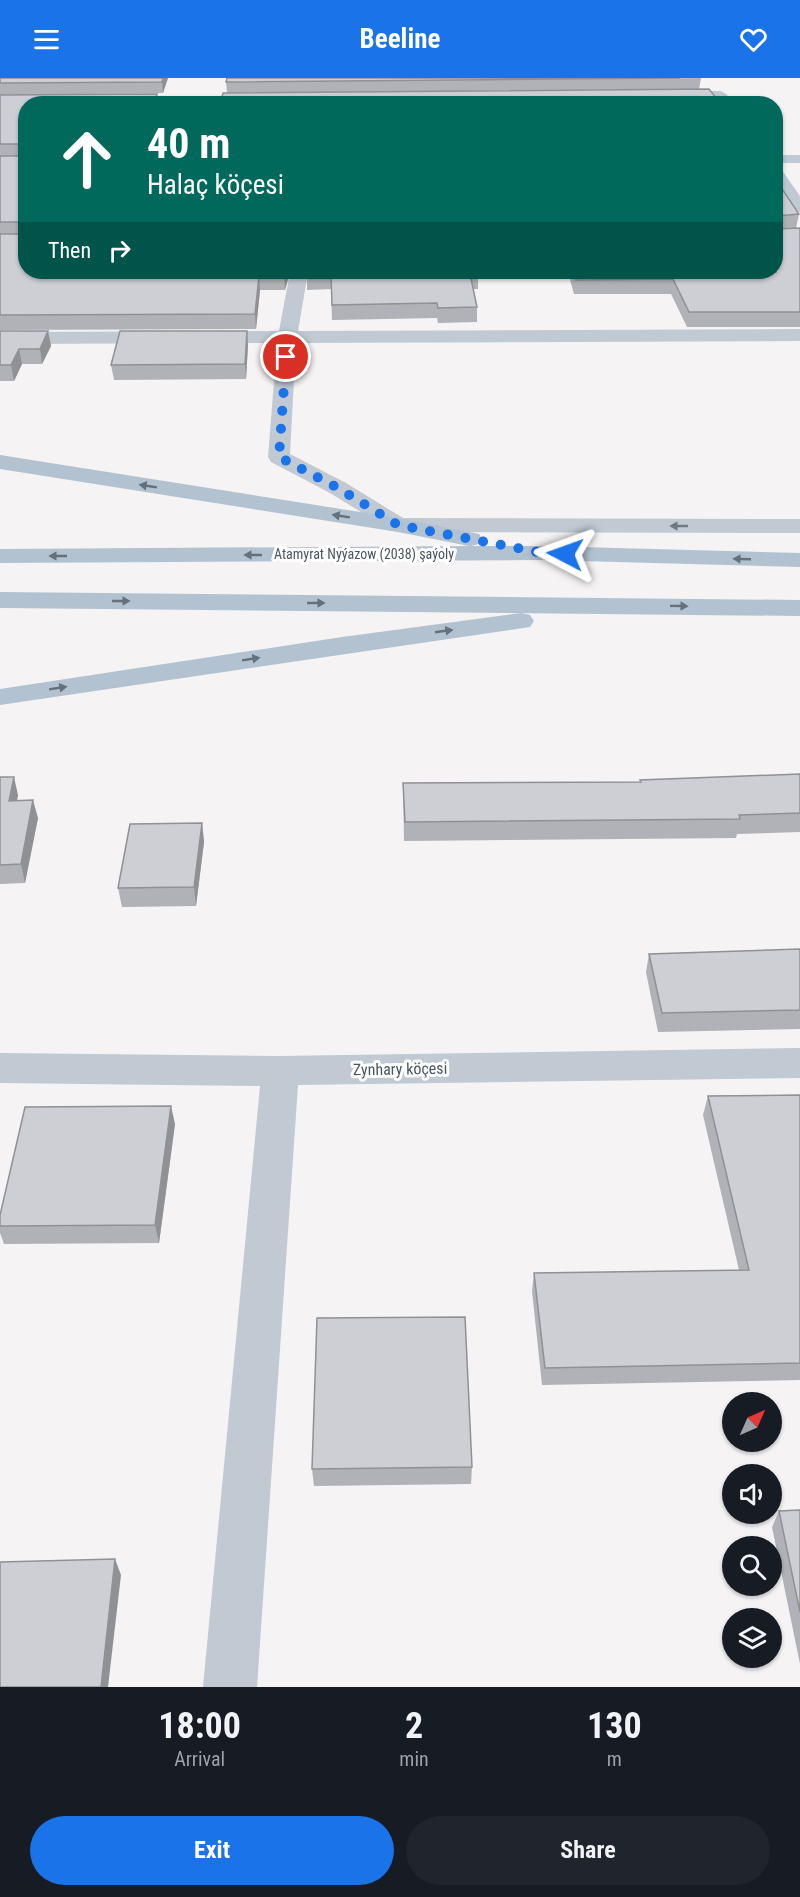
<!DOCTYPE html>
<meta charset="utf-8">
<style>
body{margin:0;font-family:"Roboto Condensed",sans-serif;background:#20242c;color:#f1f3f6;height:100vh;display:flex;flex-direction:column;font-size:22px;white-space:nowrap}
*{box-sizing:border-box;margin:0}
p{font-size:20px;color:#9ea1a6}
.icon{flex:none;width:33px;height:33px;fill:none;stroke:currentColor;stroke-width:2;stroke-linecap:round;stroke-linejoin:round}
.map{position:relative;height:1609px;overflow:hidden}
.drawer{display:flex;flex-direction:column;background:#171b24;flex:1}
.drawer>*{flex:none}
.banner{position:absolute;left:18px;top:18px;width:765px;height:183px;border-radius:24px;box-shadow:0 2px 4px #0004;background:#00695c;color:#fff;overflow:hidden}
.needle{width:39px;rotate:45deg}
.buttons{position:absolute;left:722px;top:1314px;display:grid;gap:12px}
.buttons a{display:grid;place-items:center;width:60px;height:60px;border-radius:50%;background:#171b24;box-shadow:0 2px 4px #0004;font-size:30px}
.pin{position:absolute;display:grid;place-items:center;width:51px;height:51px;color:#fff;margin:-26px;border:3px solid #fff;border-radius:50%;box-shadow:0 2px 6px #0007}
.me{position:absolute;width:66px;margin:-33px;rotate:274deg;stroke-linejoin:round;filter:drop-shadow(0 0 4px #0008)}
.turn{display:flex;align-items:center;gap:21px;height:126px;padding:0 30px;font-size:27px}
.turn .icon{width:78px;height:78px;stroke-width:2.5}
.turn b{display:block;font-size:42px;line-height:51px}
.then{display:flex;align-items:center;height:57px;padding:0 30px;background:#0003;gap:12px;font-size:22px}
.eta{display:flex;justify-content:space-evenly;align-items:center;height:102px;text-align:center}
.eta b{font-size:36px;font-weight:700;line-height:42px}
.primary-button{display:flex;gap:12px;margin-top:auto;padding:12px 30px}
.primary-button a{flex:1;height:69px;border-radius:36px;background:#1a73e8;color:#fff;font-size:24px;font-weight:700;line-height:69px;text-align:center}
.primary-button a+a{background:#20242c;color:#f1f3f6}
header{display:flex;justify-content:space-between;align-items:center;height:78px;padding:0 30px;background:#1a73e8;color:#fff;font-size:27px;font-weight:700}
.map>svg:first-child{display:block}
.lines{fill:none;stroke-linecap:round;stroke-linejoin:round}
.minor{fill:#c1cad2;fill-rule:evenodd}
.primary{fill:#b3c2d1;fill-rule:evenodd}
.wall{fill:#b0b2b7}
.shaded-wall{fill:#909195}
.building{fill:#cdcfd5;stroke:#909195;stroke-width:1.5}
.oneway{fill:#64717d}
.oneway2{fill:#6e7983}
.route{stroke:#1a73e8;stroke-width:10;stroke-dasharray:0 18}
.labels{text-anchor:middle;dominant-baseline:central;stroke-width:6;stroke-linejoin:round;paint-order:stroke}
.far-street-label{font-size:14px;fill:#4a5661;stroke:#fff}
.street-label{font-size:16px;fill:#4a5661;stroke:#fff}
</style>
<header><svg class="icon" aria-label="menu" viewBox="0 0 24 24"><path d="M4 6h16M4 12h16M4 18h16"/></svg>Beeline<svg class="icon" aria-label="heart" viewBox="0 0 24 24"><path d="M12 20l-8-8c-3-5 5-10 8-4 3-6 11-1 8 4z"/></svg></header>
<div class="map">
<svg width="800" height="1609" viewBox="0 0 800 1609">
<rect width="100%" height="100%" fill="#f5f3f3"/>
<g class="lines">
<!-- minor -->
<g class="minor">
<polygon points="671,13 721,13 728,17 721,21 666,20 664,17 666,14"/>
<polygon points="265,18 270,19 272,22 270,25 108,26 106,23 113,19"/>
<rect x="776" y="77" width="24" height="8"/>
<polygon points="776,89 781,91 800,118 800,134 794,132 776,104"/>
<polygon points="290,194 308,194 298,253 800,251 800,263 296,265 290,376 346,405 403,440 800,441 800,455 398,454 390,452 330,415 271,384 268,379 277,265 0,266 0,254 279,253"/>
<polygon points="800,970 800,1000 298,1007 257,1609 203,1609 260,1008 0,1005 0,975 280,978"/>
</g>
<!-- primary -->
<g class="primary">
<polygon points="0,377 398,440 479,456 482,461 479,466 471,468 543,468 800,475 800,489 543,482 0,485 0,471 469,468 398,454 0,391"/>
<polygon points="0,514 800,522 800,538 0,530"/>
<polygon points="521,535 530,537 534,543 530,549 0,627 0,611 342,559"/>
</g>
</g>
<!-- wall -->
<g class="wall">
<polygon points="0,0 168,0 163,15 0,17"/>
<polygon points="701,0 699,11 227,15 226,4"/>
<polygon points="0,17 26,26 26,194 290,194 285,212 260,212 256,251 0,252"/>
<polygon points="776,102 799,136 796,150 800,150 800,249 687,249 671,216 574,216 568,194 776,194"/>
<polygon points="478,196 478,211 473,211 477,229 477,244 438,245 437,240 332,242 331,211 307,212 307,197"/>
<polygon points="0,253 48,253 51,268 42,286 22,286 14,303 0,303"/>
<polygon points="248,267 246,301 114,302 111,287"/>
<polygon points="800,696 800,754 737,756 736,760 404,763 403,705 640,704 640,702"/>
<polygon points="0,699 18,717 17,723 38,740 25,805 0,806"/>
<polygon points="202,745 204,764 196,828 122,829 118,810"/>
<polygon points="800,871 800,951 658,954 646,894 649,876"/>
<polygon points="800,1017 800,1302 542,1307 532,1213 534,1195 739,1192 703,1037 708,1018"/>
<polygon points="175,1046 159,1165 4,1166 0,1155 0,1137"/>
<polygon points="472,1389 471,1406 314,1408 312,1391"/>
<polygon points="800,1432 800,1586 772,1449 779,1433"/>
</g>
<!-- shaded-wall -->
<g class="shaded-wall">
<polygon points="163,0 168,0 163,15 162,4"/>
<polygon points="157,16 158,26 154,26"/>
<polygon points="285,194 290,194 285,212 284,197"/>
<polygon points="259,198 260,212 256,251 255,236"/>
<polygon points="48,253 51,268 42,286 40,271"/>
<polygon points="247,253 248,267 246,301 245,286"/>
<polygon points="19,271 22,286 14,303 11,287"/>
<polygon points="14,699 18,717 13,742 9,723"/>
<polygon points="33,722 38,740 25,805 21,786"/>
<polygon points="202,745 204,764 196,828 194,809"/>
<polygon points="171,1028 175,1046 159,1165 155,1147"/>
<polygon points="115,1481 121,1497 108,1609 101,1609"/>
</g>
<!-- building -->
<g class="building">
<polygon points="0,0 163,0 162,4 0,5"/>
<polygon points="227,0 680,0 226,4"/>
<polygon points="709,11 721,26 220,26 223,15"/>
<polygon points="157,16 154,26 26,26 26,68 24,66 0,66 0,17"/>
<polygon points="26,71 26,194 285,194 284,197 259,198 255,236 0,237 0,156 25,156 25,144 0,144 0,78 24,78"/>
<polygon points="776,102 799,136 777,138 777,151 800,150 800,234 689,234 673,201 576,202 573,194 776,194"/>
<polygon points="307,194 478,194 478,196 470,196 477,229 438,230 437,225 332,227 331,197 307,197"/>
<polygon points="0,253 48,253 40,271 19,271 11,287 0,287"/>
<polygon points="120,253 247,253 245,286 111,287"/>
<polygon points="800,696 800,735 739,737 740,741 405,744 403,705 641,704 640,702"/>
<polygon points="0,699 14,699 9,723 33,722 21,786 0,787"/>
<polygon points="202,745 194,809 118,810 130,746"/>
<polygon points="800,871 800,932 662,935 649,876"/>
<polygon points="800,1017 800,1285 545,1290 534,1195 749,1192 708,1018"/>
<polygon points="171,1028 155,1147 0,1148 0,1137 25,1029"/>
<polygon points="465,1239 472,1389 312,1391 317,1240"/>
<polygon points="800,1432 800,1534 779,1433"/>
<polygon points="115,1481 101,1609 0,1609 0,1484"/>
</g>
<!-- one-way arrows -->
<defs><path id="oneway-solid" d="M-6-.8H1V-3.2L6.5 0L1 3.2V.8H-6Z" transform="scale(1.5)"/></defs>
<g class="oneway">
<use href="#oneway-solid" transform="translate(148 408) rotate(-171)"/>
<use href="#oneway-solid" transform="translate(341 438) rotate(-171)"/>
<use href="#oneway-solid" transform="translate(253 477) rotate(180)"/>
<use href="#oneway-solid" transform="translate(58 478) rotate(180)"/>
<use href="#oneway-solid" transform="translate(742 481) rotate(-178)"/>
<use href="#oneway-solid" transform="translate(121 523)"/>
<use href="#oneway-solid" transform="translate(316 525)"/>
<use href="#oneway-solid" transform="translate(679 528) rotate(1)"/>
<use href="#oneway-solid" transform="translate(444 553) rotate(-8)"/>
<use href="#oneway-solid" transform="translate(251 581) rotate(-9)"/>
<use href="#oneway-solid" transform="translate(58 610) rotate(-9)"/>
</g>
<use class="oneway2" href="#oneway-solid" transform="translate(679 448) rotate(-180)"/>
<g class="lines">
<!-- route -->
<polyline class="route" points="286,279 279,379 338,410 398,447 543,475 565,476"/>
</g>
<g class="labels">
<!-- far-street labels -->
<g class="far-street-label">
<text x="364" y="476">Atamyrat Nyýazow (2038) şaýoly</text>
</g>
<!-- street labels -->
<g class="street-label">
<text transform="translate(400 991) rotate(-1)">Zynhary köçesi</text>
</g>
</g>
</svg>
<div class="buttons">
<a><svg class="needle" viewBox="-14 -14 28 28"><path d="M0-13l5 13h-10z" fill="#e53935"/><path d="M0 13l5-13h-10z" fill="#9ea1a6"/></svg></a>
<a><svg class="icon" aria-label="sound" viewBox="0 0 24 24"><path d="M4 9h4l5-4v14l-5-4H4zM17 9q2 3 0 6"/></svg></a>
<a><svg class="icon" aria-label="search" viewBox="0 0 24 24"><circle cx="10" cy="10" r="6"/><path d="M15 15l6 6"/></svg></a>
<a><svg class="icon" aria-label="layers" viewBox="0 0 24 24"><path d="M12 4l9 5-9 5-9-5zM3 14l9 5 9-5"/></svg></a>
</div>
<div class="pin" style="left:286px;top:279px;background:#d93025"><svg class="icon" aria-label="arrive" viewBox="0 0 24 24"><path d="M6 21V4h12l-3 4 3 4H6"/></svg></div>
<svg class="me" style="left:565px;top:476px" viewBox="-20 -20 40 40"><path d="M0-17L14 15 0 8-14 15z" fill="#1a73e8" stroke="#fff" stroke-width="4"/></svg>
<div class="banner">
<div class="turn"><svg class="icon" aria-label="ahead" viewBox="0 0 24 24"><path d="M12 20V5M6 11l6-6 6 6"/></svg><div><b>40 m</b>Halaç köçesi</div></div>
<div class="then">Then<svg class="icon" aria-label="right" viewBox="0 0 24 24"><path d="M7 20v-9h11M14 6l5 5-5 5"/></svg></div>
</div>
</div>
<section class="drawer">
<div class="eta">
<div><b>18:00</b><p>Arrival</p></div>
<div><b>2</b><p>min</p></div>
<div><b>130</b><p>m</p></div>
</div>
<div class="primary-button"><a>Exit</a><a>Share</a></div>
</section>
